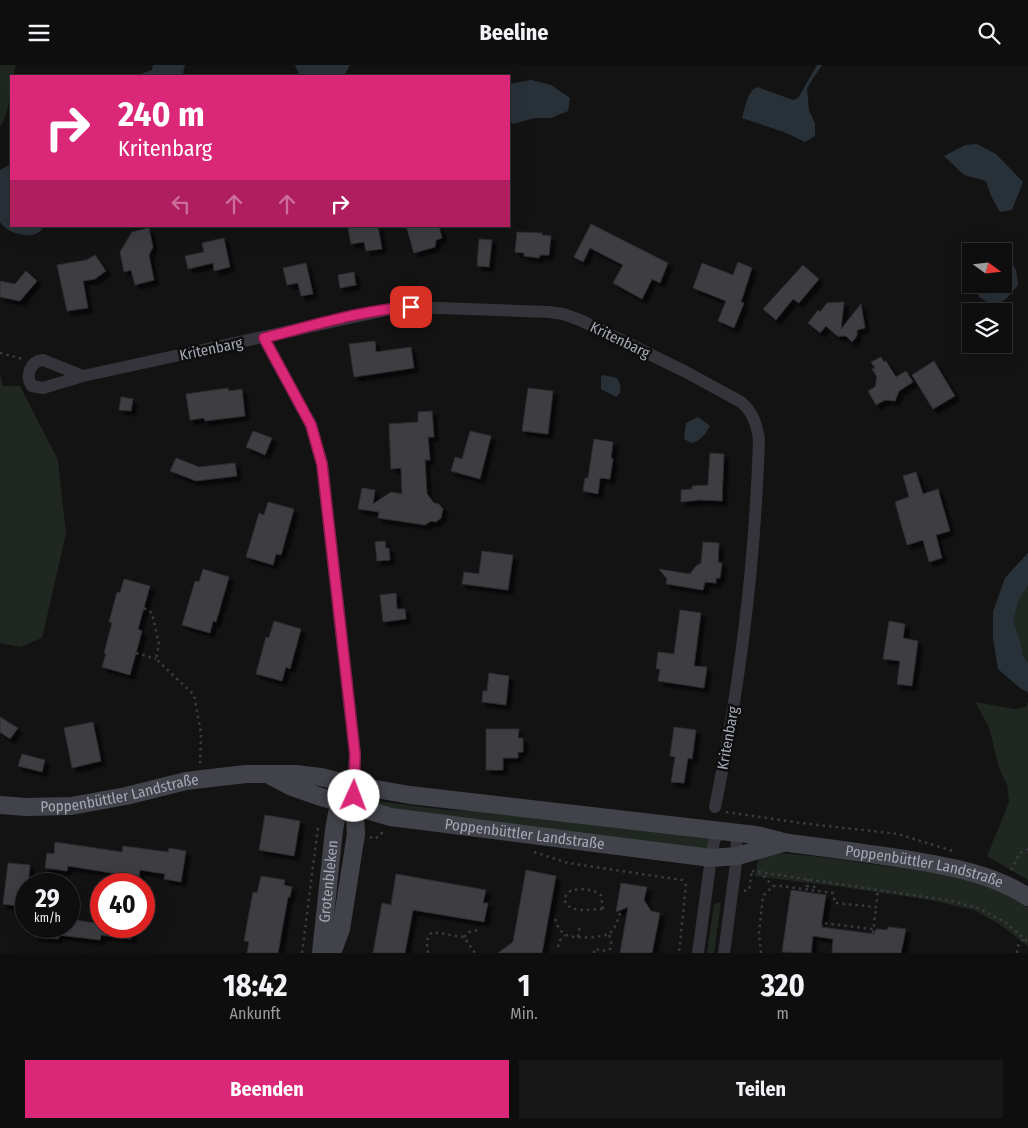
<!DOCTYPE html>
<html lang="de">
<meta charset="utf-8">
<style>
body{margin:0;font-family:"Fira Sans Condensed",sans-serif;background:#171718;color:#f1f3f6;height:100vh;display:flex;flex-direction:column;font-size:19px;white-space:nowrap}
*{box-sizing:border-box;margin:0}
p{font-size:16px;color:#9b9c9e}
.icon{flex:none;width:28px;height:28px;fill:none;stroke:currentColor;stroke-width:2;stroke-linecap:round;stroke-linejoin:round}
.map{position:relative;height:888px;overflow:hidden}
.side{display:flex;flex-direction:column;background:#0e0e0f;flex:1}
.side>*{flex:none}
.banner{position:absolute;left:10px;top:10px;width:500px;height:152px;border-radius:0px;box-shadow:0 5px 20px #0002,0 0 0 1px #2e2e2f;background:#db2777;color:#fff;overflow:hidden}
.needle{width:32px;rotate:105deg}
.tools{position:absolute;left:962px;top:178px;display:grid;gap:10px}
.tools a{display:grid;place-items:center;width:50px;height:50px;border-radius:0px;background:#0e0e0f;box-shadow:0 5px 20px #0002,0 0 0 1px #2e2e2f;font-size:25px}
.speed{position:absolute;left:15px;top:808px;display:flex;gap:10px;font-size:25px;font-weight:700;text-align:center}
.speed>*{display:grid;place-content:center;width:65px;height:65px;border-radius:50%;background:#0e0e0f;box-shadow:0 5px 20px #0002,0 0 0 1px #2e2e2f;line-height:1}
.speed small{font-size:12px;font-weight:400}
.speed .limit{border:8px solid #d22;background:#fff;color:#111}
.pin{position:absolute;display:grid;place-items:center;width:42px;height:42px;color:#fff;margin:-21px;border-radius:10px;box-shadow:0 2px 8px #0006}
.me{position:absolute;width:55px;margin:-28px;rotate:2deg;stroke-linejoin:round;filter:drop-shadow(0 0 4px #0008)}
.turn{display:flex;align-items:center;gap:18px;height:105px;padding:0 25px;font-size:22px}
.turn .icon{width:65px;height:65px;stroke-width:2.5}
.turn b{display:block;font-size:35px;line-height:42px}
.lanes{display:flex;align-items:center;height:48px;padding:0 25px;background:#0003;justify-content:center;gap:25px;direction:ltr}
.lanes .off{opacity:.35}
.eta{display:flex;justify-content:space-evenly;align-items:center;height:85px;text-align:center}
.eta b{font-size:30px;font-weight:700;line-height:35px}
.button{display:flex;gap:10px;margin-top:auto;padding:10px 25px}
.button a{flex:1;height:58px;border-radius:0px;background:#db2777;color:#fff;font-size:20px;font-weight:700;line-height:58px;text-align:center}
.button a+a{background:#171718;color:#f1f3f6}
header{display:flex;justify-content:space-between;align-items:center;height:65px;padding:0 25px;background:#0e0e0f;font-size:22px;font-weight:700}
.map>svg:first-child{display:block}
.green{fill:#1f2720}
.water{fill:#293138}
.building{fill:#3d3e42;stroke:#2d2d31;filter:url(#shadow)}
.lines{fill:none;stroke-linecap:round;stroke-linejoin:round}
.path{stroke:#3a3b41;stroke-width:2.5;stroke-dasharray:2.5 4;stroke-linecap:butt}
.street{stroke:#34343a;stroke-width:12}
.secondary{stroke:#42434a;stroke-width:18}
.route-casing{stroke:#8e194d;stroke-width:12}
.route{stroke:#db2777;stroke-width:9}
.labels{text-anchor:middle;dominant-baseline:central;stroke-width:5;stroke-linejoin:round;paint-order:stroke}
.street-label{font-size:15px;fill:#a4a9b5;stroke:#0e0e0f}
</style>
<header><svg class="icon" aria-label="menu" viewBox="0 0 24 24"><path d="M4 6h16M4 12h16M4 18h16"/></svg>Beeline<svg class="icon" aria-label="search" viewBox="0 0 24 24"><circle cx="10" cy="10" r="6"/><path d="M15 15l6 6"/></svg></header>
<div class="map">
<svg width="1028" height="888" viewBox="0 0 1028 888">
<defs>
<filter id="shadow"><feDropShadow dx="4.5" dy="4.5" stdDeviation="1" flood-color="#0009"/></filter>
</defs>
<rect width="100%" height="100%" fill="#131314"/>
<!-- green -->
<g class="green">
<path d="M0,0H16L13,11H11C11,27 9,49 0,62Z"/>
<polygon points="0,309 3,321 20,321 58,395 66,469 42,573 20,582 0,578"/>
<polygon points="1028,488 1028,627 1020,623 998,604 993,572 993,547 1005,513"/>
<polygon points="1028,636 1028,815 987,791 1009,737 1007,720 999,703 989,662 975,637 1015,644 1026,642"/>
<polygon points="377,736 446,745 498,747 706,772 710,775 710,779 706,784 701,785 408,747 375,739"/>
<path d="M764,788C800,788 835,794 871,799C926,807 981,810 1028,842V881L999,859L974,845L930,835L843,822L755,811L759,793Z"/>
<polygon points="721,837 714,888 707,888 714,839"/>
</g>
<!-- water -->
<g class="water">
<polygon points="153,0 185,0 183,8 186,11 135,11 152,5"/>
<polygon points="295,0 350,0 344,11 300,11"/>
<path d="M817,0H822L807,23L809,45L815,59V71L805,77L784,67L742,53C745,43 747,27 757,22L793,35L798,33Z"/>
<polygon points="531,15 551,20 570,33 568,46 551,53 535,53 513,59 509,55 509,19"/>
<polygon points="977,79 996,89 1023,117 1012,145 1000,147 991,131 986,116 964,110 944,91 965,80"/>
<path d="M11,99V161H44C38,177 8,170 0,157V105Z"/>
<polygon points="1004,195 1010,195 1016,205 1018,220 1006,234 994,241 979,232 977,220 977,219 995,219 997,224 1002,228 1008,225 1013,218 1011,210 1004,207"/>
<path d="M603,310L617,313C621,320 623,327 616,332L601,324V312Z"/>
<path d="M698,352L710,361C706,369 699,377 691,378L684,374L686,358Z"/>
<polygon points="1028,488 1028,520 1018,536 1013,556 1020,576 1023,591 1028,598 1028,627 1020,623 998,604 993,572 993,547 1005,513"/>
</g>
<!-- building -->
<g class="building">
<polygon points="591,159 668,198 660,218 652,214 642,234 613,218 623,200 590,183 583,197 574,192"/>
<polygon points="359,161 378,161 382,184 366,186 364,177 351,179 348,163"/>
<polygon points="406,161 439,161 442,173 436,175 435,182 414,188"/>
<polygon points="149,163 153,182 149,190 154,215 135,220 131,205 124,207 120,187 132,167"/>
<polygon points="517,167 542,168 542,170 551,171 549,190 540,190 539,193 524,191 524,188 515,187"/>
<polygon points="224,173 230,202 214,206 213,198 188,204 185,191 204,187 202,178"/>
<polygon points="479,174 492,175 489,202 477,201"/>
<polygon points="95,190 106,206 95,214 83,216 88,243 67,246 57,200 87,195"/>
<polygon points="738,197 752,203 741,237 744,238 734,263 718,256 726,236 693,223 702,198 733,210"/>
<polygon points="306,198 313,229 301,231 298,218 287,220 283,203"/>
<polygon points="803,200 819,214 799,238 793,234 776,255 763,244"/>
<polygon points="26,206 37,216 20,236 0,232 0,216 15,219"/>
<polygon points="354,207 356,220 340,223 338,210"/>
<polygon points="844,237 841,264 861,239 865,263 857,265 857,271 852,277 846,271 840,271 840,272 836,270 826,261 820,268 808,258 818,245 820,247 827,238"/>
<polygon points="375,276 376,287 411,282 414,303 354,312 349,279"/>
<polygon points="881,292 884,297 886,296 896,312 906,306 913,317 899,326 895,336 885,335 876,340 868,326 875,322 877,312 872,304 875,303 871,297"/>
<polygon points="934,296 955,331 933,344 912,310"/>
<polygon points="228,323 229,326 242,324 245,351 205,356 204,353 190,355 186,329"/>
<polygon points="528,323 553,326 548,369 522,366"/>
<polygon points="121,332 133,334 131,346 119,345"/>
<polygon points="432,346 434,372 428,372 430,395 425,395 427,429 434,438 439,439 443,444 441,453 436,457 431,456 425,460 378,453 379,447 358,444 362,423 375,425 373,439 391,427 402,429 401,403 391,404 389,359 418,357 418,347"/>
<polygon points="253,366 272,373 265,390 246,382"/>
<polygon points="470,366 491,371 480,414 451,406 455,392 462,394"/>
<polygon points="594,374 613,377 611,393 613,394 610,414 600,413 598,429 583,426 585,413 588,413"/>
<polygon points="710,388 724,389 722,436 700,435 681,437 681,425 692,424 692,421 708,420"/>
<polygon points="176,393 199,402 235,398 237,411 196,416 170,406"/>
<polygon points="916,407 923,429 938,424 950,466 936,470 942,493 929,497 923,475 907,480 895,437 909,432 903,411"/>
<polygon points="268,437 294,444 281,490 276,489 273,500 246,492 259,448 264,450"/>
<polygon points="385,476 386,483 389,483 390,495 377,496 375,477"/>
<polygon points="703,477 719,478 718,497 722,498 720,513 716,513 716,518 705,517 703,525 666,519 667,514 659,504 690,509 696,501 701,498"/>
<polygon points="482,486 513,490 508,525 462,519 464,507 479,509"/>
<polygon points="203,504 229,512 216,557 213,556 210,568 182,560 195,516 199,517"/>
<polygon points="124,514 150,521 138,564 142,566 130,610 102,602 106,589 104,588 112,558 109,557 117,527 120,528"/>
<polygon points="396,528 397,544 405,544 406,554 383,557 380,530"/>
<polygon points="680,545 701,548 694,601 707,602 704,623 658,616 660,604 656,604 658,587 674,589"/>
<polygon points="274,556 301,564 290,604 286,602 282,616 256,609 266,572 269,573"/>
<polygon points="889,556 905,559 903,573 918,576 912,621 897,619 900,596 883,594"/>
<polygon points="489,608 509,611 506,640 482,637 483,626 487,626"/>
<polygon points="0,652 18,663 10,674 0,667"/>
<polygon points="93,657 101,696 72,703 64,663"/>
<polygon points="674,662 696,665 692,694 688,693 684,718 671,717 675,692 670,691"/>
<polygon points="486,664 519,664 518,673 523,673 523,687 518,687 518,693 503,693 503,705 486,705"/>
<polygon points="22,689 45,695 42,707 18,701"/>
<polygon points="265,750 300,756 294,791 259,785"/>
<polygon points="55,777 122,787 123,781 168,787 169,783 186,786 181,817 164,814 165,809 140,805 138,816 118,812 118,809 68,801 67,806 45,803 47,788 54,789"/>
<polygon points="8,798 30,800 28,819 26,819 26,842 3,839"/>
<polygon points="526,805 556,811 542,888 498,888 513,877"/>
<polygon points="396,809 486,825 483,838 488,838 484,857 413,845 405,888 373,888 382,838 391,840"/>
<polygon points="261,811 285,815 284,820 292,822 290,832 288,832 278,888 247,888 249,877 244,876 249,848 253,827 257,828"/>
<polygon points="621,818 647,822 644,835 651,846 660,848 652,888 620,888 628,842 616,847"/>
<polygon points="791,825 826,830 821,862 874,869 876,864 887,865 888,862 906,864 901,888 832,888 833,874 813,871 811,888 782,887"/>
<polygon points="75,855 101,859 101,861 133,861 131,874 101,870 100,875 59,870 58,874 34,871 35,861 74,861"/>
</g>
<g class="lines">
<!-- path -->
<g class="path">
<polyline points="0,288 23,294"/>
<polyline points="144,543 152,548 159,579 156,594 194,630 201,668 200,701"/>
<polyline points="136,588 156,594"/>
<polyline points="726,747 801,758 898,769 956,787"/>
<polyline points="370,772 375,774 384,766"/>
<polyline points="534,787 568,798 682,815 686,820 679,888"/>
<polyline points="1011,805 1020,788 1028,784"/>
<polyline points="752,806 952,836 978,843 1005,857 1028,877"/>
<polyline points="759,806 773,821"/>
<polyline points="808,814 807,821 815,822 814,825"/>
<polyline points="744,826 749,825 752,805"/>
<path d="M603,844L601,830C592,823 581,824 571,825L564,833C567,850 591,844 603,844L604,846"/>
<path d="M555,854C557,860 560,867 566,870C576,874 602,873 610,868C616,863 618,853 621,846"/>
<polyline points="817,864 817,863 821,863 822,858 873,864"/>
<polyline points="873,868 876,842"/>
<polyline points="464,872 469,867 479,865"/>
<polyline points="578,872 580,859"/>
<polyline points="558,882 560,875 565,870"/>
<polyline points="302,888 318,762"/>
<path d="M428,888C427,879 425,874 432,867L464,872L475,888"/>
<polyline points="594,888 594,884 607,886 610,884 611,878 609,868"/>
<polyline points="761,888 759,868 763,831 773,821 781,821 833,828 835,838 876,842 878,824"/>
<polyline points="1017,888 1018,881 1024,873"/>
</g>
<!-- street -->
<g class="street">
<polyline points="264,273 311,360 322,399 355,689 353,720"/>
<path d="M83,311L43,295C30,296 25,311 32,321L43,323L83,311L396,243L411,242L549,247L563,249L580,255L686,307L741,337C753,347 757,360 759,375C755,499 740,621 715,742"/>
<polyline points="698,888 711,793 714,776 719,766"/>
<polyline points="724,888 737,791 736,767"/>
</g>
<!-- secondary -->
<g class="secondary">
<path id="s1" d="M271,711L292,722L318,731L391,752L711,793L737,791L783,778"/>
<path id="s2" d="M0,740L26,742L71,741L126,731L186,716L211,713L246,709H296L321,712L353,720L410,730L756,770C767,772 778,776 789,778C828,783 866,788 904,794C946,801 992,808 1028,832"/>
<path id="s3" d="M321,888L334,765L339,738L345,730"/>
<polyline points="332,888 341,864 356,769 354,731"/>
</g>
</g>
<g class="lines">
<defs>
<path id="route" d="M354,731L355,689L322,399L311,360L264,273C312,261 361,245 411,242"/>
</defs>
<!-- route casing -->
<use href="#route" class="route-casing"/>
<!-- route -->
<use href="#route" class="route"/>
</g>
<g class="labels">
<!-- street labels -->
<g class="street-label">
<text transform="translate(620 275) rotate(26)">Kritenbarg</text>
<text transform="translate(211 284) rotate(-12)">Kritenbarg</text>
<text transform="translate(728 673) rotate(-80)">Kritenbarg</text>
<text stroke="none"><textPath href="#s2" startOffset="121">Poppenbüttler Landstraße</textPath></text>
<text stroke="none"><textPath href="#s1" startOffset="262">Poppenbüttler Landstraße</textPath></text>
<text stroke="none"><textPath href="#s2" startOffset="935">Poppenbüttler Landstraße</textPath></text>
<text stroke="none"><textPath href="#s3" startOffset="72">Grotenbleken</textPath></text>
</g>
</g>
</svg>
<div class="tools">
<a><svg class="needle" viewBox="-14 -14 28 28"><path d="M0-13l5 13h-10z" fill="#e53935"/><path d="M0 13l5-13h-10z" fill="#9b9c9e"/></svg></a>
<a><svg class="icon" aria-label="layers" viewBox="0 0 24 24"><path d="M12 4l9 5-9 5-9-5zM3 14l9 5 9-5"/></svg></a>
</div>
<div class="speed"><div>29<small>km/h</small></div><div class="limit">40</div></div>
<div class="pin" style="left:411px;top:242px;background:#d93025"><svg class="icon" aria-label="arrive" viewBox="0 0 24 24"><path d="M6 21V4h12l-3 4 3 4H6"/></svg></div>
<svg class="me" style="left:354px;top:731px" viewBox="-20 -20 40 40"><circle r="19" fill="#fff"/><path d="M0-13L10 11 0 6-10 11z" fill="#db2777"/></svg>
<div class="banner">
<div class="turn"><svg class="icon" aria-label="right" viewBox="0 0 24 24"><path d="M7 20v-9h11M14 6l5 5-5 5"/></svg><div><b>240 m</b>Kritenbarg</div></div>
<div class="lanes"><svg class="icon off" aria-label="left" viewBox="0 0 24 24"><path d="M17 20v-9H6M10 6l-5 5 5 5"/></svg><svg class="icon off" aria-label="ahead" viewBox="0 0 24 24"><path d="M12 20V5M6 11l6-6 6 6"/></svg><svg class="icon off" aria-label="ahead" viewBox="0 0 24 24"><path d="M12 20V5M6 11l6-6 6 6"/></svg><svg class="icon" aria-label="right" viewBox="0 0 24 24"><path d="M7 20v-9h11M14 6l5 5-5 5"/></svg></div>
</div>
</div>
<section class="side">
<div class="eta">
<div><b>18:42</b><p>Ankunft</p></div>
<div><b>1</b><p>Min.</p></div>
<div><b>320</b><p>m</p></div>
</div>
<div class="button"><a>Beenden</a><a>Teilen</a></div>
</section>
